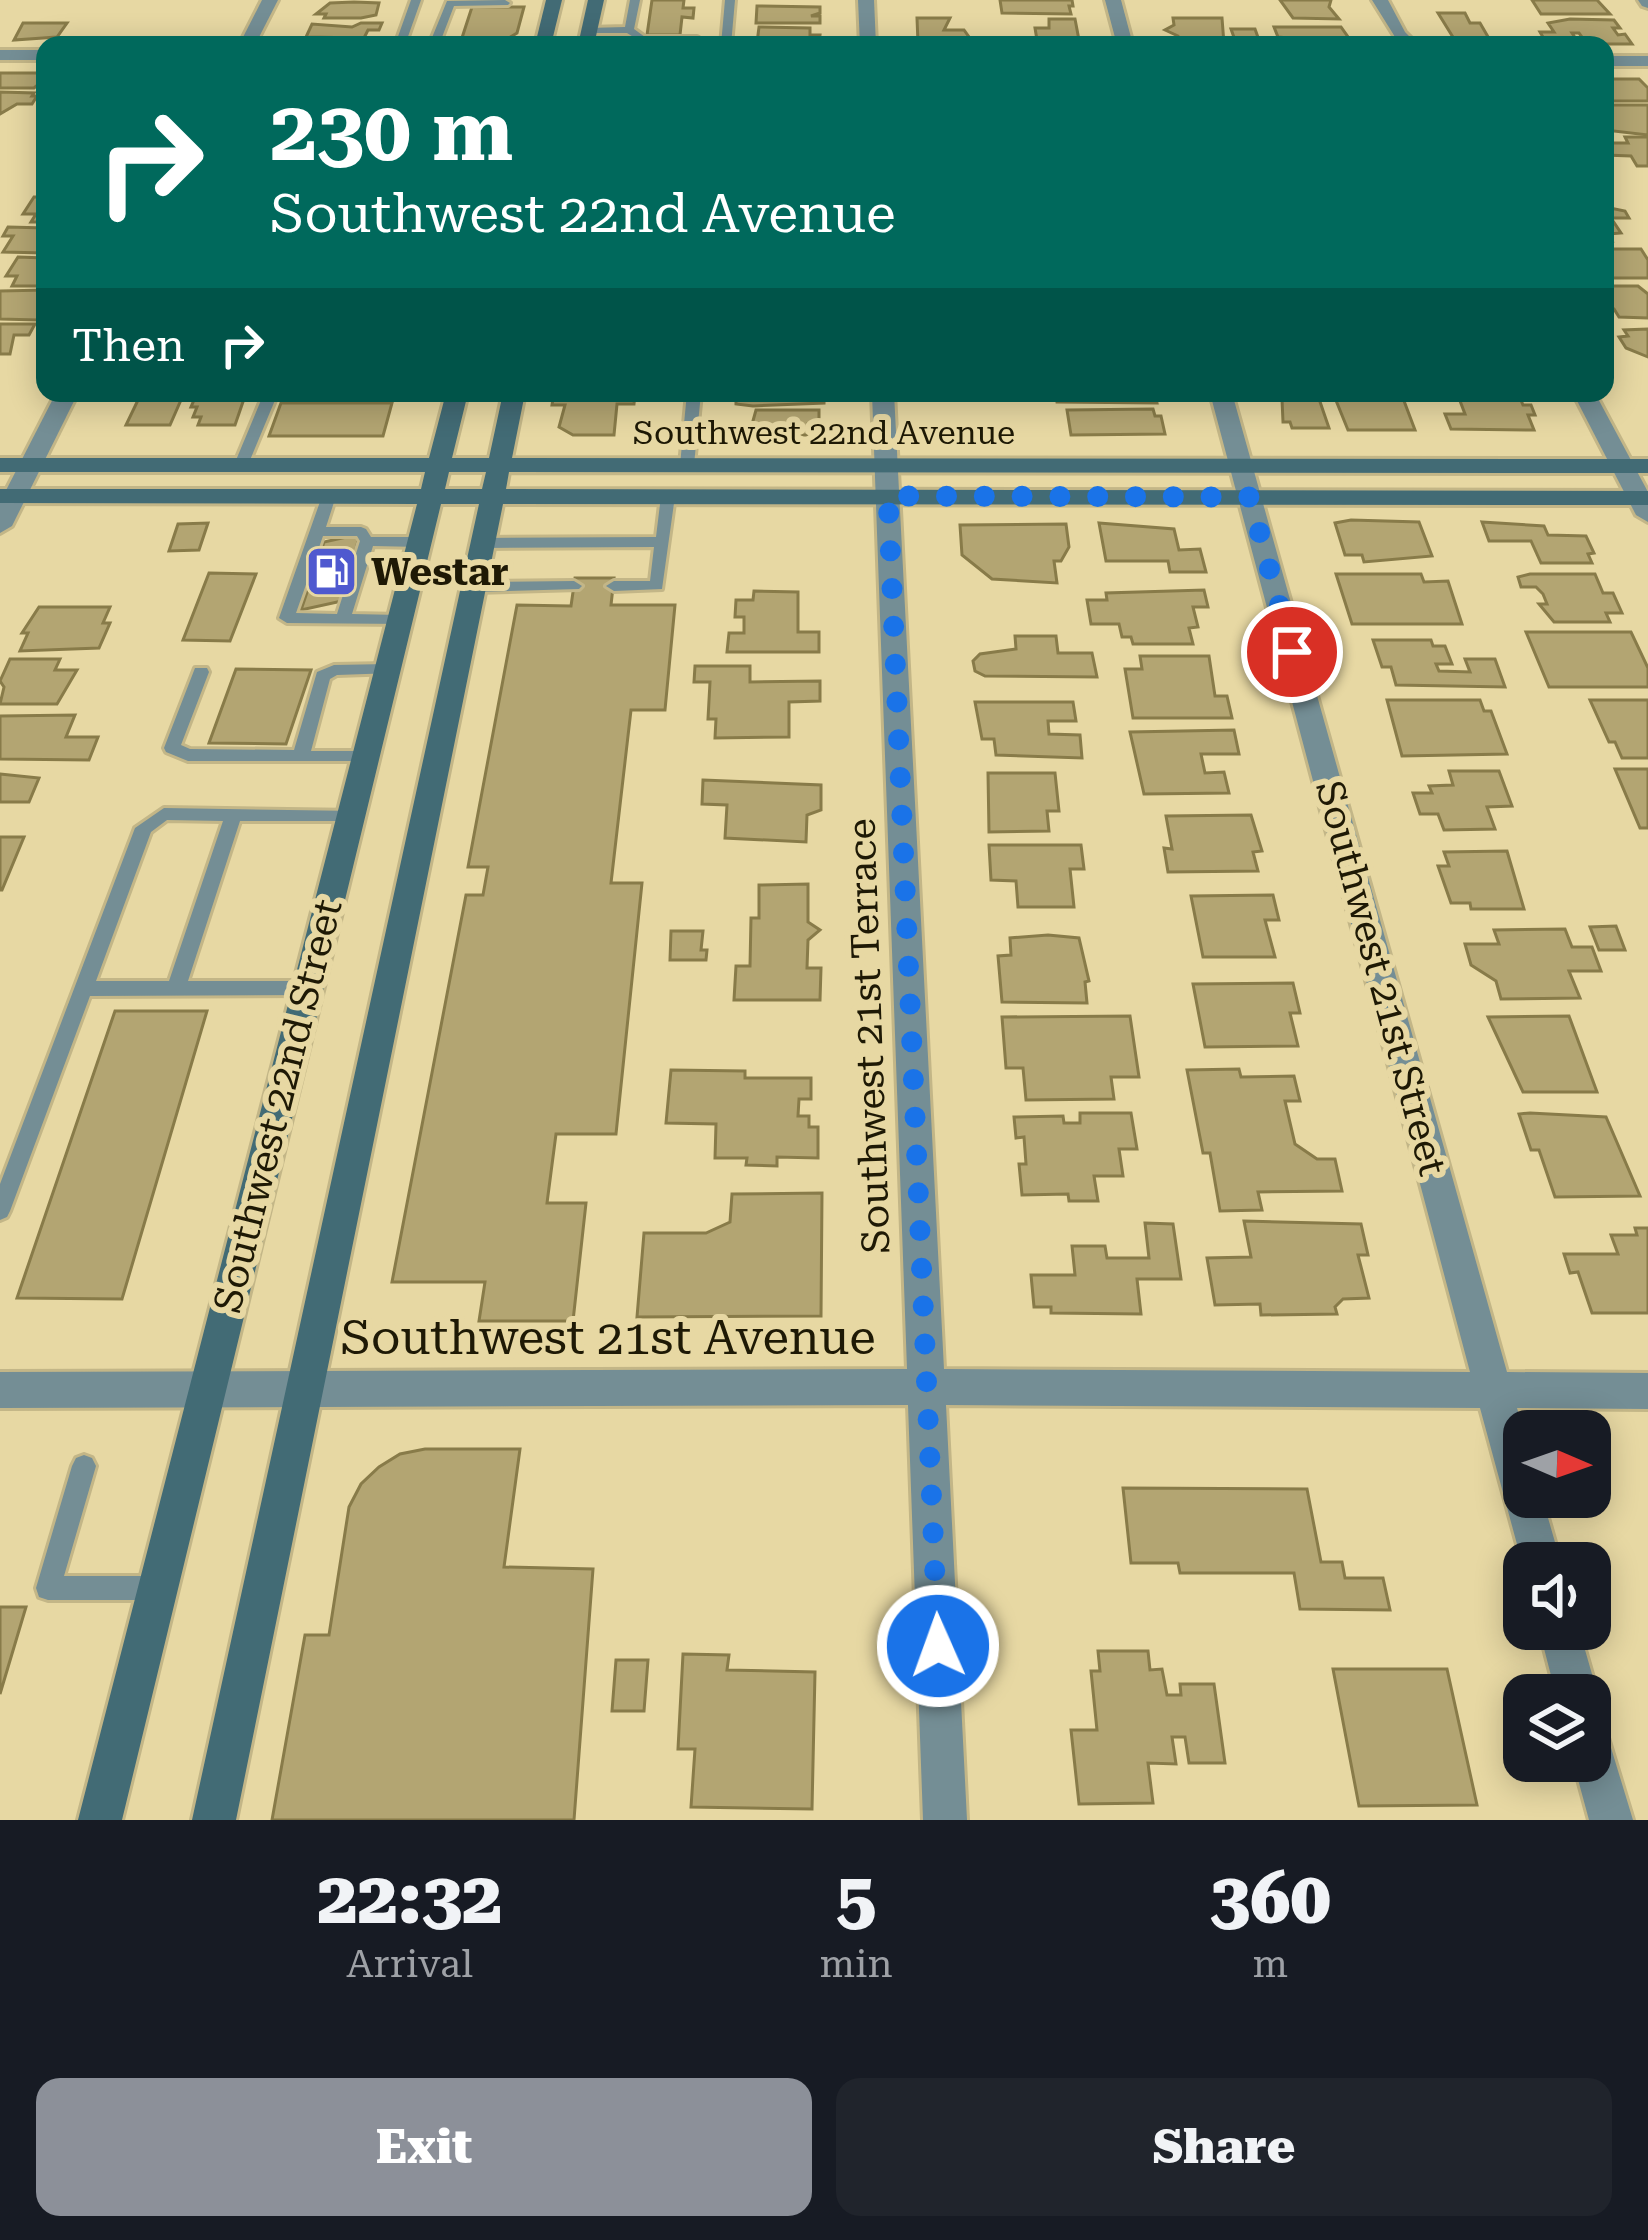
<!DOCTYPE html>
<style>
body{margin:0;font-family:"Roboto Serif",serif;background:#20242c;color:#f1f3f6;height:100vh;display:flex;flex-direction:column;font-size:45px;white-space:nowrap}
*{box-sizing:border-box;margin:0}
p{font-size:39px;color:#9ea1a6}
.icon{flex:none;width:66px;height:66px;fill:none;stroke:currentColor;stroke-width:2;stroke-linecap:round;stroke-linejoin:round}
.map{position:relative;height:1820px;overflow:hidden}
.panel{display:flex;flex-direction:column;background:#171b24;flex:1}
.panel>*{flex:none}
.banner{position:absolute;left:36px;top:36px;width:1578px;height:366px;border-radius:24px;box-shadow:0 6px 30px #0003;background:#00695c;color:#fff;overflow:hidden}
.needle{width:78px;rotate:92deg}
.fabs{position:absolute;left:1503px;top:1410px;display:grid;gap:24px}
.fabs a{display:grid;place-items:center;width:108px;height:108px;border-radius:24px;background:#171b24;box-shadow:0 6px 30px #0003;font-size:60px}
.pin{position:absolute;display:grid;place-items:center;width:102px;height:102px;color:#fff;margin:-51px;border:6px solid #fff;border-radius:50%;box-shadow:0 3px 12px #0007}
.me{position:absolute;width:132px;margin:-66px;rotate:358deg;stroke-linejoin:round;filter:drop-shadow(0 0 9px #0008)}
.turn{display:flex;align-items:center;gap:42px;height:252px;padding:0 36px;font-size:54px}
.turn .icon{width:156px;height:156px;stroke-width:2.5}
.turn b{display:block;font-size:84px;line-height:102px}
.then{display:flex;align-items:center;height:114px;padding:0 36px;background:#0003;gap:24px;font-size:45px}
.eta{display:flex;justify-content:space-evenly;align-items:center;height:204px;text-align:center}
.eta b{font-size:72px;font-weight:800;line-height:84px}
.action{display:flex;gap:24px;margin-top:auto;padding:24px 36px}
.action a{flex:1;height:138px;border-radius:24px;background:#8c9099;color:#fff;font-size:48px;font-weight:800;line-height:138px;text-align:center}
.action a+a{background:#20242c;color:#f1f3f6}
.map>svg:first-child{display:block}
.building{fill:#b3a572;stroke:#887b49;stroke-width:3}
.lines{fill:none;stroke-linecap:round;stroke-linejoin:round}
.lane-casing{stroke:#c3b687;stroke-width:6}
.street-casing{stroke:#c3b687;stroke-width:6}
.secondary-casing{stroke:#c3b687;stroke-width:6}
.lane{fill:#748e95;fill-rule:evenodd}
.street{fill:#748e95;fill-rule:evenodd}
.secondary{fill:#426b75;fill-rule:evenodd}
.route{stroke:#1a73e8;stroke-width:21;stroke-dasharray:0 37.8}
.labels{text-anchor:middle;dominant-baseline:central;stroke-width:12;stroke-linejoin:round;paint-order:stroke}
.far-street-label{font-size:33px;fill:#1e1905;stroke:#e7d8a3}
.poi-label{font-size:39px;font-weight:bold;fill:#1e1905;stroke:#e7d8a3;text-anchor:start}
.street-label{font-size:39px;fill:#1e1905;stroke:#e7d8a3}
.near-street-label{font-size:48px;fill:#1e1905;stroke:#e7d8a3}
</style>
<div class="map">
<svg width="1648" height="1820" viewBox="0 0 1648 1820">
<rect width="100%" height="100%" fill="#e7d8a3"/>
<!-- building -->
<g class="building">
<polygon points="652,0 684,0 683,8 694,8 693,18 682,17 680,35 647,35"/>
<polygon points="1000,0 1072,0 1073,6 1069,6 1071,14 1002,13"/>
<polygon points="1280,0 1331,0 1329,7 1339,19 1293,18"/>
<polygon points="1532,0 1597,0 1610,14 1541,14"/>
<polygon points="330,3 354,2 379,3 376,15 361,18 324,18 326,14 316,14"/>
<polygon points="757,6 820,7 820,13 811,16 820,16 820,23 756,23"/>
<polygon points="472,7 524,7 517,33 502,42 460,44"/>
<polygon points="1438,13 1465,13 1470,23 1480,23 1491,42 1456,42"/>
<polygon points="917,18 950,18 944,30 964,30 974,44 918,43"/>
<polygon points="1173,18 1222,18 1224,44 1180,44 1178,36 1165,30 1174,25"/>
<polygon points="1049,19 1075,19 1079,40 1037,40 1035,28 1049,28"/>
<polygon points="1570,19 1614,20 1620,28 1613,28 1618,35 1625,34 1632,44 1587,44 1579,33 1572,33 1580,45 1547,44 1540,32 1554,32 1548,23"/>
<polygon points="23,23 67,23 57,37 14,40"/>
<polygon points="361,23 382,23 379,30 368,30 364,38 306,37 312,24 352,27"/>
<polygon points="759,27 810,28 810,35 820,35 819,43 757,43"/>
<polygon points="1274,27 1341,27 1353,44 1278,37"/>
<polygon points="1231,29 1255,29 1260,43 1236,43"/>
<polygon points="0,73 45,73 45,79 34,88 0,88"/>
<polygon points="1605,79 1639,79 1648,88 1648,101 1605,101"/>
<polygon points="0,92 34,93 32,96 37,96 32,104 17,104 0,114"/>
<polygon points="1606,105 1648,105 1648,135 1605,130"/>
<polygon points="1625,137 1648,137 1648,166 1637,166 1631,156 1605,155 1605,143 1628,143"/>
<polygon points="34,197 45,197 45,222 31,222 36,214 23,214"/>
<polygon points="1605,207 1625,211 1629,218 1611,218 1621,233 1608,234 1612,241 1605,241"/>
<polygon points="8,227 45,228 45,253 3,252 13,236 3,236"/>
<polygon points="1605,249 1641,249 1648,260 1648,278 1605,278"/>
<polygon points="18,257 45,258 45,286 12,286 17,276 6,276"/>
<polygon points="1605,286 1638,286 1648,294 1648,318 1619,317 1614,309 1605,309"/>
<polygon points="45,290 45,308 38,320 0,319 0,291"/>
<polygon points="0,324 35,324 29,335 14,335 10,354 0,354"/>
<polygon points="1648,329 1648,357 1626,348 1619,337 1628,336 1624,330"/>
<polygon points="128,393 184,393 170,425 126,425 140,396 126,397"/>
<polygon points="197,393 246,393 235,425 198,425 201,417 193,417 197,407 191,407"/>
<polygon points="554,393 635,393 634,404 617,404 614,435 573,435 559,427 565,405 552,405"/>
<polygon points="736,393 824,393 824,403 753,406 736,404"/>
<polygon points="1056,393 1155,393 1157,403 1057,402"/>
<polygon points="1274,393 1317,393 1329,428 1292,428 1290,422 1283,422 1282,399 1276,399"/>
<polygon points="1333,393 1401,393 1415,430 1348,430"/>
<polygon points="1457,393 1518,393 1523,405 1531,405 1535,415 1528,415 1534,430 1451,429 1445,414 1465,414"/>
<polygon points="281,403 392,403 383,436 269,436"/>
<polygon points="1153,409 1155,416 1161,416 1165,434 1071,435 1067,410"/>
<polygon points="756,410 819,410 819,424 808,424 809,435 757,435 757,428 751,428"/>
<polygon points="1351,520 1419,522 1432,556 1364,562 1362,555 1345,555 1335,523"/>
<polygon points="1482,522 1544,526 1548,535 1586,536 1594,553 1588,554 1592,563 1541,563 1531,541 1489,541"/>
<polygon points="208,523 199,550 169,551 178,524"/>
<polygon points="1099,523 1174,529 1179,550 1200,549 1206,572 1170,572 1168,561 1106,561"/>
<polygon points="1066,524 1069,547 1061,561 1054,561 1057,583 992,579 962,555 960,525"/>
<polygon points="360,534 342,601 301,610 324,542"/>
<polygon points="209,573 256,574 230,641 183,640"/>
<polygon points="1336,574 1421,574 1424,582 1448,581 1462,624 1352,624"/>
<polygon points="1530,574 1595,574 1603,593 1613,593 1622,613 1606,613 1610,622 1554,622 1539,604 1547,604 1543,594 1536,587 1521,587 1518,577"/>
<polygon points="575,578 614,578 611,605 675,605 665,710 631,710 611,883 642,883 616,1134 556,1134 547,1203 586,1203 573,1321 479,1321 485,1282 392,1282 466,895 483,895 488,867 468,867 517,605 571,606"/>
<polygon points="1204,590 1208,607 1193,607 1198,627 1189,628 1193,644 1133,644 1131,637 1122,637 1119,624 1091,624 1087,600 1107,600 1106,593"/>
<polygon points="754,591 798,592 798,632 819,632 819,652 727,652 729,633 744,633 744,617 735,617 736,600 753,600"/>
<polygon points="39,607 110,607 103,623 110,623 99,648 20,651 28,633 22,633"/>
<polygon points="1526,632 1631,632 1648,668 1648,687 1549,687"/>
<polygon points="1015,636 1056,636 1058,653 1092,653 1097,677 985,676 975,671 973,661 980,654 1016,649"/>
<polygon points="1373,640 1431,640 1433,646 1445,646 1452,664 1436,664 1439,671 1470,672 1465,659 1495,659 1505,687 1396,685 1391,667 1382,667"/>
<polygon points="1140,656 1209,656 1215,696 1227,696 1232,718 1133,718 1125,669 1142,669"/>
<polygon points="10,659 60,659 55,670 77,670 57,704 0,704 4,687 0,681"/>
<polygon points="695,666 750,666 750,682 820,681 820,701 789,702 789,737 715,738 716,719 708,719 710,682 694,682"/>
<polygon points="236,669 311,670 286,744 209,743"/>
<polygon points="1387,700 1480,700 1484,711 1491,711 1507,754 1402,756"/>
<polygon points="1590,700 1648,700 1648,758 1622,758 1615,742 1609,742"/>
<polygon points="975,702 1073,702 1076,721 1048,721 1049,734 1080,735 1082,758 996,755 994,739 982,739"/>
<polygon points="75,715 66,737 98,737 89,760 0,759 0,716"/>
<polygon points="1234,730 1239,754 1201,754 1205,773 1224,772 1229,793 1144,794 1130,732"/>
<polygon points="1615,769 1648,769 1648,828 1640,828"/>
<polygon points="1449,771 1499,771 1512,806 1487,807 1495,829 1444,830 1438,814 1420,814 1413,793 1432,793 1429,786 1453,785"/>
<polygon points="988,773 1055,773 1059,811 1047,811 1049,831 989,832"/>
<polygon points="0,774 39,778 29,802 0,802"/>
<polygon points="703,780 821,785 821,810 807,815 806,842 725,838 727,805 702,804"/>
<polygon points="1251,815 1262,851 1253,852 1258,871 1168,872 1164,848 1172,849 1166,816"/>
<polygon points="0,837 24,837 2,890 0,890"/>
<polygon points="989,845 1081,845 1084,869 1070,869 1074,907 1018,907 1016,881 991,880"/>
<polygon points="1507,851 1524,909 1471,909 1470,903 1451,903 1438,866 1449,866 1444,852"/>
<polygon points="808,884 808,922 820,930 808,940 807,968 821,968 820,1000 734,1000 736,966 750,966 751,918 759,918 759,885"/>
<polygon points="1273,895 1279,920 1265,920 1275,957 1203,957 1191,896"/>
<polygon points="1616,926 1625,950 1599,950 1590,927"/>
<polygon points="1565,929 1572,947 1592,947 1601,971 1569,971 1580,998 1501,999 1496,981 1471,965 1465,944 1499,944 1494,930"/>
<polygon points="671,931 703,931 701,950 707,950 706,960 670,960"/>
<polygon points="1048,935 1079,938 1089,981 1085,982 1087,1003 1002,1002 998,956 1011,955 1010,938"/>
<polygon points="1293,983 1300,1013 1290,1013 1298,1046 1205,1047 1193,984"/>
<polygon points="115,1011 207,1011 122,1299 17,1298"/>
<polygon points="1130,1016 1139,1077 1111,1077 1114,1099 1026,1100 1023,1068 1006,1068 1002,1017"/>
<polygon points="1569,1016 1597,1092 1523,1092 1488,1017"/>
<polygon points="1239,1069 1241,1077 1294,1076 1300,1101 1285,1101 1295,1144 1317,1159 1335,1159 1342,1191 1258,1192 1262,1210 1220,1211 1210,1153 1203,1153 1187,1070"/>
<polygon points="671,1070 745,1071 745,1078 811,1078 811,1099 799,1099 798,1116 809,1116 809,1127 818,1127 818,1158 777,1157 777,1166 746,1165 747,1158 715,1158 716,1124 666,1123"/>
<polygon points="1080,1113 1131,1113 1137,1149 1119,1149 1123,1176 1094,1176 1098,1201 1069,1201 1068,1194 1022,1195 1019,1164 1026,1164 1024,1137 1016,1138 1014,1117 1063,1116 1064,1123 1080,1123"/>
<polygon points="1530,1113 1606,1117 1640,1196 1555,1197 1539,1150 1531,1150 1519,1114"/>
<polygon points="822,1193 821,1316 637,1317 644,1233 706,1233 730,1222 732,1194"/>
<polygon points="1244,1221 1361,1224 1368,1255 1358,1255 1369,1298 1343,1299 1335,1307 1337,1314 1261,1315 1260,1304 1215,1305 1207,1258 1251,1257"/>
<polygon points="1145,1223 1173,1224 1181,1279 1137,1279 1141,1314 1051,1313 1051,1307 1034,1307 1031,1275 1075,1275 1072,1246 1105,1246 1107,1258 1149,1258"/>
<polygon points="1635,1228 1648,1228 1648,1313 1592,1313 1578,1272 1570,1273 1564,1254 1618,1254 1611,1235 1637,1235"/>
<polygon points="425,1449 520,1449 504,1567 593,1569 574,1820 272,1820 305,1635 329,1635 349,1507 361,1484 379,1467 400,1454"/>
<polygon points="1123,1488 1307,1489 1321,1562 1342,1562 1345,1578 1383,1578 1390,1610 1300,1609 1294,1573 1180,1573 1178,1563 1131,1563"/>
<polygon points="0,1607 26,1607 0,1694"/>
<polygon points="1098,1651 1148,1651 1150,1670 1162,1669 1167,1695 1181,1695 1180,1684 1214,1684 1225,1763 1189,1763 1185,1737 1172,1737 1176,1764 1148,1763 1153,1803 1079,1804 1071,1730 1097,1730 1091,1671 1100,1671"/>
<polygon points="683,1654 729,1655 727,1670 815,1672 812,1809 691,1807 695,1749 678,1749"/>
<polygon points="616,1660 648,1660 644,1711 612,1711"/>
<polygon points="1333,1669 1447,1669 1477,1805 1359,1806"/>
</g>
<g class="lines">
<defs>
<g id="lane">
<polygon points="411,0 421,0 405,45 395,45"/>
<polygon points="505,0 510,3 508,5 454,6 439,45 429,45 447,1"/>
<polygon points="630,0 640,0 634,29 645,37 697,37 702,40 701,45 643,43 627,33 585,33 584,31 589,28 625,27"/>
<polygon points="725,0 735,0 731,45 721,45"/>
<polygon points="264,393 278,393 248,465 241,469 236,468 234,465"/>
<polygon points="687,393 701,393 694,465 687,469 680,465"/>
<path d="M329,492L336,496L326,527H361L366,529L371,537H420L427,542L420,547L373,546L352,614L400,615L405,616V624L287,623L279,618L322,496ZM323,536H357L360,541L337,614L296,613Z"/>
<polygon points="668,492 675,496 662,589 614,591 606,586 614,581 650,581 654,547 483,548 476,543 483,538 656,537 661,496"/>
<polygon points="574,581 582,586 579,589 474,592 466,587 474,582"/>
<polygon points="388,664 394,665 396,669 394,673 337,675 330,679 311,751 366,751 374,757 372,761 188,761 166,752 164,748 195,668 207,668 209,672 181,745 190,749 294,750 317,672 334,665"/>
<path d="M164,808L357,811L360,815L351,821H240L188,981H308L315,983L317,988L315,993L308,995L90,996L10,1211L7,1217L0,1220V1184L135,828ZM167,820L223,821L169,981H96L151,832Z"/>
<polygon points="84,1455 92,1458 96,1466 64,1576 158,1576 167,1579 170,1588 167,1597 158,1600 48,1600 39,1597 36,1588 72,1466 76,1458"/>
</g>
<g id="street">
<polygon points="262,0 278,0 255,45 239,45"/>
<polygon points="858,0 874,0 876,45 860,45"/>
<polygon points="1105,0 1121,0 1133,45 1117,45"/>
<polygon points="1372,0 1388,0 1405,32 1418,45 1400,45"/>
<polygon points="1638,0 1648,0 1648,8 1642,6"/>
<rect x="0" y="50" width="45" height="10"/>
<rect x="1605" y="56" width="43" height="10"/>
<polygon points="56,393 78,393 12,526 0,533 0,502"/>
<polygon points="872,393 894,393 944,1369 1470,1372 1210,393 1232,393 1507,1372 1648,1373 1648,1409 1517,1408 1524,1432 1524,1497 1542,1497 1561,1563 1524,1563 1524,1570 1480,1408 946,1405 967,1820 923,1820 908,1405 0,1408 0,1372 907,1369"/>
<polygon points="1573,393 1595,393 1648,492 1648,522 1636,515"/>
<polygon points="1539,1629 1579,1629 1598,1695 1592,1710 1590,1695 1556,1695"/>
<polygon points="1590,1722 1605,1728 1633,1820 1589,1820 1573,1761 1590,1761"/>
</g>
<g id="secondary">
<polygon points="546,0 562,0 551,45 535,45"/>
<polygon points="588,0 604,0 594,45 578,45"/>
<path d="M446,393H468L452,458H489L503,393H525L512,458L1648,459V473L509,472L506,489L1648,491V505L503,504L236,1820H192L479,504H441L122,1820H78L417,504L0,503V489H421L425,472H0V458H429ZM449,472H486L482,489H445Z"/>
</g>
</defs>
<!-- lane casing -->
<use href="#lane" class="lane-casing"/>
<!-- street casing -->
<use href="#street" class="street-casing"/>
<!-- secondary casing -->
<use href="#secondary" class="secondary-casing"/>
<!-- lane -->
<use href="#lane" class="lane"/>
<!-- street -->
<use href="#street" class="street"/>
<!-- secondary -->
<use href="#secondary" class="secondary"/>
</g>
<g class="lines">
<!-- route -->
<polyline class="route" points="938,1646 888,496 1250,497 1292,652"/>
</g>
<!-- icons -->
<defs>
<symbol id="fuel-square" viewBox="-11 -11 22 22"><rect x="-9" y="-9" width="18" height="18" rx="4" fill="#4f59cf" stroke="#e7d8a3"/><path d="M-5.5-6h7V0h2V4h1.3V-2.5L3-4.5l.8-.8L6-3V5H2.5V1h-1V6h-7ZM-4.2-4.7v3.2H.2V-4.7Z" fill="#fff"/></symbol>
</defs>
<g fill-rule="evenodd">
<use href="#fuel-square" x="302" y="542" width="59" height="59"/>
</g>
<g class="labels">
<!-- far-street labels -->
<g class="far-street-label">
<text x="824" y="432">Southwest 22nd Avenue</text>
</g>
<!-- poi labels -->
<g class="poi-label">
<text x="371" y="572">Westar</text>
</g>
<!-- street labels -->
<g class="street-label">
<text transform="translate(1381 978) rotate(75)">Southwest 21st Street</text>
<text transform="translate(869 1036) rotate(-92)">Southwest 21st Terrace</text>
<text transform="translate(278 1106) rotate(-76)">Southwest 22nd Street</text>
</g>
<!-- near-street labels -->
<g class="near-street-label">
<text x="608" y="1338">Southwest 21st Avenue</text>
</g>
</g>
</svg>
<div class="fabs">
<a><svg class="needle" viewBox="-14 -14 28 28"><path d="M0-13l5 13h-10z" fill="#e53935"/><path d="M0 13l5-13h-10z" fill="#9ea1a6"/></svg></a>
<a><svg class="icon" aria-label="sound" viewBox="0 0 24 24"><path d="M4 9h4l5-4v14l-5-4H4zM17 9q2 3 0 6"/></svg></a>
<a><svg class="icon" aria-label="layers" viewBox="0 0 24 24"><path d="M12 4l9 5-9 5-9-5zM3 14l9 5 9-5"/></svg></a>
</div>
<div class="pin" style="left:1292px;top:652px;background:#d93025"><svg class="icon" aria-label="arrive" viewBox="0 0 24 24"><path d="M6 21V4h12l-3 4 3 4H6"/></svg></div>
<svg class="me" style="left:938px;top:1646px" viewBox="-20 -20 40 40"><circle r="17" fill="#1a73e8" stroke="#fff" stroke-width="3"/><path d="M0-11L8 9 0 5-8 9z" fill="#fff"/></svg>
<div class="banner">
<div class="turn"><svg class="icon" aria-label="right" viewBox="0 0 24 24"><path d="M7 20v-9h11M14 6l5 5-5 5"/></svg><div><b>230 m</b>Southwest 22nd Avenue</div></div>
<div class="then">Then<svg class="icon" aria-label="right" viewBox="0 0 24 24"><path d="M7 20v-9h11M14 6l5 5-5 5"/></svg></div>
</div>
</div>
<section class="panel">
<div class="eta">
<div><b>22:32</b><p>Arrival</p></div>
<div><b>5</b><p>min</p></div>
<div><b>360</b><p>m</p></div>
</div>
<div class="action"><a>Exit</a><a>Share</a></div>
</section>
